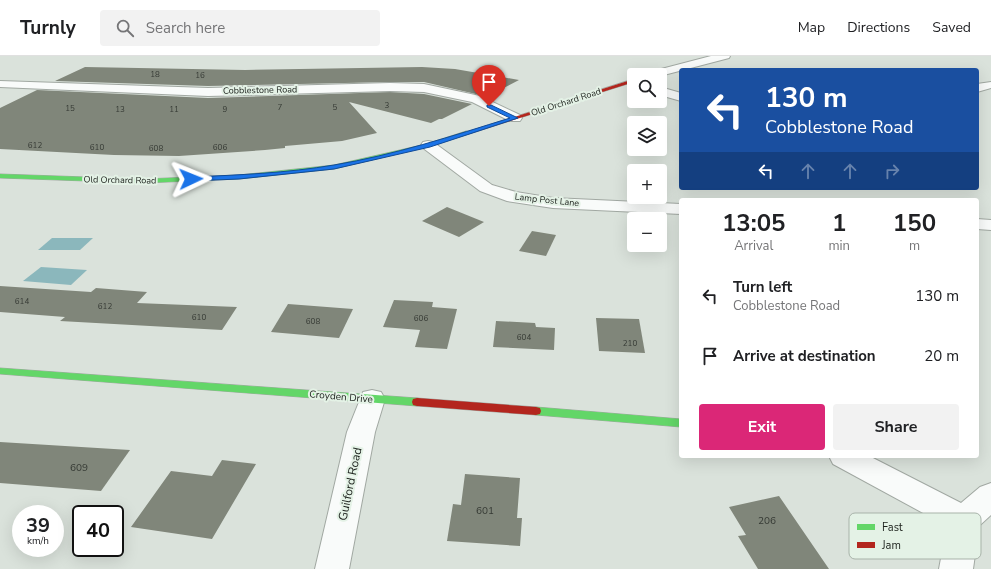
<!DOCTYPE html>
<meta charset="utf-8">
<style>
body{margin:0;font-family:"Nunito Sans",sans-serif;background:#f2f2f2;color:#202124;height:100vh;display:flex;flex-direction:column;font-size:15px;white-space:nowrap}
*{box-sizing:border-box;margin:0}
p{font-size:13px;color:#757577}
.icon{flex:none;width:22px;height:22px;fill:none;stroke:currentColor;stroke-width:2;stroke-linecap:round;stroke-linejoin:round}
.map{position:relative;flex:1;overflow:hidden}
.sheet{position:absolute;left:679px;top:142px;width:300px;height:260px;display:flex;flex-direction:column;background:#fff;border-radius:4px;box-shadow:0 4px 16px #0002}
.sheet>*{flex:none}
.top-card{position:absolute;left:679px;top:12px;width:300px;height:122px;border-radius:4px;box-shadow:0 4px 16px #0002;background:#1a4fa0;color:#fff;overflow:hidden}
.buttons{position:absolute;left:627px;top:12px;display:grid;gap:8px}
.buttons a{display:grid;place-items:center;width:40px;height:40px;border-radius:4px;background:#fff;box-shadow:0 4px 16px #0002;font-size:20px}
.speed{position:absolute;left:12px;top:449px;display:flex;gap:8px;font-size:20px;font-weight:700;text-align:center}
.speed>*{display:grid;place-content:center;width:52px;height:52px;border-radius:50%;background:#fff;box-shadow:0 4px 16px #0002;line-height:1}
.speed small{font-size:10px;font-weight:400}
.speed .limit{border:2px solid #111;border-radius:6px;background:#fff;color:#111}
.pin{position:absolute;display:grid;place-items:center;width:34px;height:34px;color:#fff;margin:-41px -17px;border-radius:50% 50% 50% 0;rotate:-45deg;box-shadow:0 0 4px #0007}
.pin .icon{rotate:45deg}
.me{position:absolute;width:44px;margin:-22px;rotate:88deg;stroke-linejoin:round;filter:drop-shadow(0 0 3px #0008)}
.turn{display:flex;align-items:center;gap:14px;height:84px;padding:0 20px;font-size:18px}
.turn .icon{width:52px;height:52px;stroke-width:2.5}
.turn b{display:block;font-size:28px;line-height:34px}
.lanes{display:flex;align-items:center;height:38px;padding:0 20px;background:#0003;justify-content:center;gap:20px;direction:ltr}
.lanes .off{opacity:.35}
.eta{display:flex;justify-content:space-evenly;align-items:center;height:68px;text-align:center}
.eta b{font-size:24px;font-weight:700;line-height:28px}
.cta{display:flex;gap:8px;margin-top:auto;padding:8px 20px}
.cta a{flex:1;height:46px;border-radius:4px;background:#db2777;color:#fff;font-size:16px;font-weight:700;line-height:46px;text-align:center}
.cta a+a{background:#f2f2f2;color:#202124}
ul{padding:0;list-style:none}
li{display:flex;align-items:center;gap:12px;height:60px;padding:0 20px}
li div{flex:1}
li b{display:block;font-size:15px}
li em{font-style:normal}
header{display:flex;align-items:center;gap:24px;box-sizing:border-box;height:56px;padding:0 20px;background:#fff;border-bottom:1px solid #e0e0e0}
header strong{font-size:19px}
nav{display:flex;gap:22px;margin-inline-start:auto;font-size:14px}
.search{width:280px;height:36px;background:#f2f2f2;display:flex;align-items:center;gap:10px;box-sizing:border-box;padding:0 14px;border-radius:4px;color:#757577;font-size:15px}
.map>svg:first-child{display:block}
.water{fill:#8bb7bc}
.building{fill:#80867a}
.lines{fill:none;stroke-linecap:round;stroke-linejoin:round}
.street-casing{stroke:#a1a8a2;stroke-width:2}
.fast-casing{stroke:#a1a8a2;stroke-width:1}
.jam-casing{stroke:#a1a8a2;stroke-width:1}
.street{fill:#f9fbfa;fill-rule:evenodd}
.fast{fill:#63d668;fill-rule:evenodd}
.jam{fill:#b3261e;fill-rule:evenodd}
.route{fill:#1a73e8;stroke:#114b97}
.labels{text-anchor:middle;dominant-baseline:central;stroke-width:4;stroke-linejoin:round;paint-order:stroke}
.number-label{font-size:8px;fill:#353a34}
.far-street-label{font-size:9px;fill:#1c211c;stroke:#e4f2e6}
.street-label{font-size:10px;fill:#1c211c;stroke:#e4f2e6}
.near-number-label{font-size:10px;fill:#353a34}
.near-street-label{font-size:12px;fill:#1c211c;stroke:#e4f2e6}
.key{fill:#e4f2e6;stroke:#a8b3a9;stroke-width:1}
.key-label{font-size:11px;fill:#1c211c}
</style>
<header>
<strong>Turnly</strong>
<div class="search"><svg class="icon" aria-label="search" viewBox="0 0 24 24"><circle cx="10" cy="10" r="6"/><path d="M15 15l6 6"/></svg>Search here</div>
<nav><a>Map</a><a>Directions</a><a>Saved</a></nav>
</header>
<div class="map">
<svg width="991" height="513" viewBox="0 0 991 513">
<rect width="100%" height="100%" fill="#dae2db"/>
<!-- water -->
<g class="water">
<polygon points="52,182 93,182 80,194 38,194"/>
<polygon points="41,211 87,214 71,229 23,225"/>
</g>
<!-- building -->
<g class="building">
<polygon points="85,11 245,14 422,11 455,13 519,24 486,41 480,39 424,26 390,26 208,30 55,25"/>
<polygon points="37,34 208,42 390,36 424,38 472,48 442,63 439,63 431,67 349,46 377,77 342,85 285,90 285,92 265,94 179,100 114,99 0,93 0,52"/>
<polygon points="447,151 484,166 459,181 422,165"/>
<polygon points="532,175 556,179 546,200 519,195"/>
<polygon points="0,230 91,236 96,232 147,236 137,247 237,251 222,274 60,265 65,261 0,256"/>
<polygon points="394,244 433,246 432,251 457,253 447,293 415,291 420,274 383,271"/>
<polygon points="288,248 353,253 339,282 271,276"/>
<polygon points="596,262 639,263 645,297 599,295"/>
<polygon points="496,265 535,267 536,271 555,272 554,294 493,291"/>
<polygon points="0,386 130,394 101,435 0,427"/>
<polygon points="222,404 256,408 212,483 131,471 171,415 212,420"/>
<polygon points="465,418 520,422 517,462 522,462 520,490 447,485 453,448 461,449"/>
<polygon points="779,440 829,513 758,513 738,480 746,479 729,451"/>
</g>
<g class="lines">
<defs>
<g id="street">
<polygon points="711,0 730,0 729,2 660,20 644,19 646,17"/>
<polygon points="0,25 208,32 390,27 424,28 480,40 520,59 522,62 520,65 510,65 472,46 424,36 390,35 208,40 0,31"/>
<polygon points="991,26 991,32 977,36 977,28"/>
<polygon points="660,31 681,37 681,45 660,39"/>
<polygon points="428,85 433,86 492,129 516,136 553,142 681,148 681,158 553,152 507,145 480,135 423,92 421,89 423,86"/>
<polygon points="977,163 991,164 991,174 977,173"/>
<polygon points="372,334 381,336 385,343 375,376 349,513 315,513 347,376 363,336"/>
<polygon points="829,400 869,400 961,447 980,431 991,427 991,459 979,470 973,513 939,513 947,470 833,408"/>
</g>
<g id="fast">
<polygon points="467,75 469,76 469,78 430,90 334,113 239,123 144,127 0,122 0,118 144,123 239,119 334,109 426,88"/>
<polygon points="0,312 417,342 421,343 422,346 421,349 417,350 0,318"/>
<polygon points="536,351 681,363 681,371 536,359 532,358 531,355 532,352"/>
</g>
<g id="jam">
<polygon points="634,23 634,26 469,78 464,77"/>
<polygon points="417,342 536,351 540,352 541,355 540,358 536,359 417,350 413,349 412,346 413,343"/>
</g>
</defs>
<!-- street casing -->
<use href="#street" class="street-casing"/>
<!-- fast casing -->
<use href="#fast" class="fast-casing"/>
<!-- jam casing -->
<use href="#jam" class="jam-casing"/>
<!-- street -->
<use href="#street" class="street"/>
<!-- fast -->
<use href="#fast" class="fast"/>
<!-- jam -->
<use href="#jam" class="jam"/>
</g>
<!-- route -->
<path class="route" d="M487,49H491L518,62L430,91L334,113L239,123L191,125L188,123L191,121C239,119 287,117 334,109C394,99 452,80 510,62L487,51Z"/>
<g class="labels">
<!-- number labels -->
<g class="number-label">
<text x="155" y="18">18</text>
<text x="200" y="19">16</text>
<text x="387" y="49">3</text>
<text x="280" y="51">7</text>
<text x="335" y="51">5</text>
<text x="70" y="52">15</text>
<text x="120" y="53">13</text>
<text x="174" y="53">11</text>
<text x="225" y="53">9</text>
<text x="35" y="89">612</text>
<text x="97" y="91">610</text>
<text x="220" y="91">606</text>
<text x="156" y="92">608</text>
<text x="22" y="245">614</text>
<text x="105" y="250">612</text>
<text x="199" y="261">610</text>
<text x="421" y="262">606</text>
<text x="313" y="265">608</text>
<text x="524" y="281">604</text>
<text x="630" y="287">210</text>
</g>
<!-- far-street labels -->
<g class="far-street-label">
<text transform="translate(260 34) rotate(-1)">Cobblestone Road</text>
<text transform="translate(566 46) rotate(-18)">Old Orchard Road</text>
<text transform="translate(120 124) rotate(1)">Old Orchard Road</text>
<text transform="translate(547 144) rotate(6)">Lamp Post Lane</text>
</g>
<!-- street labels -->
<g class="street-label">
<text transform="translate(341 341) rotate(5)">Croyden Drive</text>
</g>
<!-- near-number labels -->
<g class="near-number-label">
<text x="79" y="412">609</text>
<text x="485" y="455">601</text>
<text x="767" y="465">206</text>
</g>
<!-- near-street labels -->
<g class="near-street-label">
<text transform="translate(350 428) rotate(-78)">Guilford Road</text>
</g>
</g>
<!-- legend -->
<rect x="849" y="457" width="132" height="46" rx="6" class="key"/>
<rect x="857" y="468" width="18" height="6" fill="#63d668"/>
<rect x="857" y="486" width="18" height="6" fill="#b3261e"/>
<g class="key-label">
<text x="882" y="475">Fast</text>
<text x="882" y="493">Jam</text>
</g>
</svg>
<div class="buttons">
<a><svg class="icon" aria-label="search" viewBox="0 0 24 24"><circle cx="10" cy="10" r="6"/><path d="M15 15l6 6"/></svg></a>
<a><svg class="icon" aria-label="layers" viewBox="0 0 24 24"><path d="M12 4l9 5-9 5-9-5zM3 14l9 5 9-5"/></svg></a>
<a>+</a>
<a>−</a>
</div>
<div class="speed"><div>39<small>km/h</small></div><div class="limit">40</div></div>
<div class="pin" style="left:489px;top:50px;background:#d93025"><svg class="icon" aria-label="arrive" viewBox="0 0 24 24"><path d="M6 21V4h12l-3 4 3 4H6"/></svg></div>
<svg class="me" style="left:191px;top:123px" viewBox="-20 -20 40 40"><path d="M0-17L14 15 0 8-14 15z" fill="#1a73e8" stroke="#fff" stroke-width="4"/></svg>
<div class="top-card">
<div class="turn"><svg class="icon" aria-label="left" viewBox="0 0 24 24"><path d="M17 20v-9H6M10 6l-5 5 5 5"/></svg><div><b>130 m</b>Cobblestone Road</div></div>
<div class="lanes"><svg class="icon" aria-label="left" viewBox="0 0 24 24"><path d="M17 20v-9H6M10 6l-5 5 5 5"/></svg><svg class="icon off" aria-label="ahead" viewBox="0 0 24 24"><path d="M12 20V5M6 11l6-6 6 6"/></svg><svg class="icon off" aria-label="ahead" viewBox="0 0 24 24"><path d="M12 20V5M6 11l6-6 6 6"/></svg><svg class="icon off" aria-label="right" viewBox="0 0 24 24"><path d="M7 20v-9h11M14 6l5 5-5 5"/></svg></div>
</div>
<section class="sheet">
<div class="eta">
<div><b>13:05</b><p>Arrival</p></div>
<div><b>1</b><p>min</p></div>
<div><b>150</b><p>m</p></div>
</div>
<ul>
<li><svg class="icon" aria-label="left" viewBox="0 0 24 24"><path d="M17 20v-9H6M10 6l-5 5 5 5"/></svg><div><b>Turn left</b><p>Cobblestone Road</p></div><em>130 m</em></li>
<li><svg class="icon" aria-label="arrive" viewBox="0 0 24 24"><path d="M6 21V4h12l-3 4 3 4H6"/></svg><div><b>Arrive at destination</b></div><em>20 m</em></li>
</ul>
<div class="cta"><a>Exit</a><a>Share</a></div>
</section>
</div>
